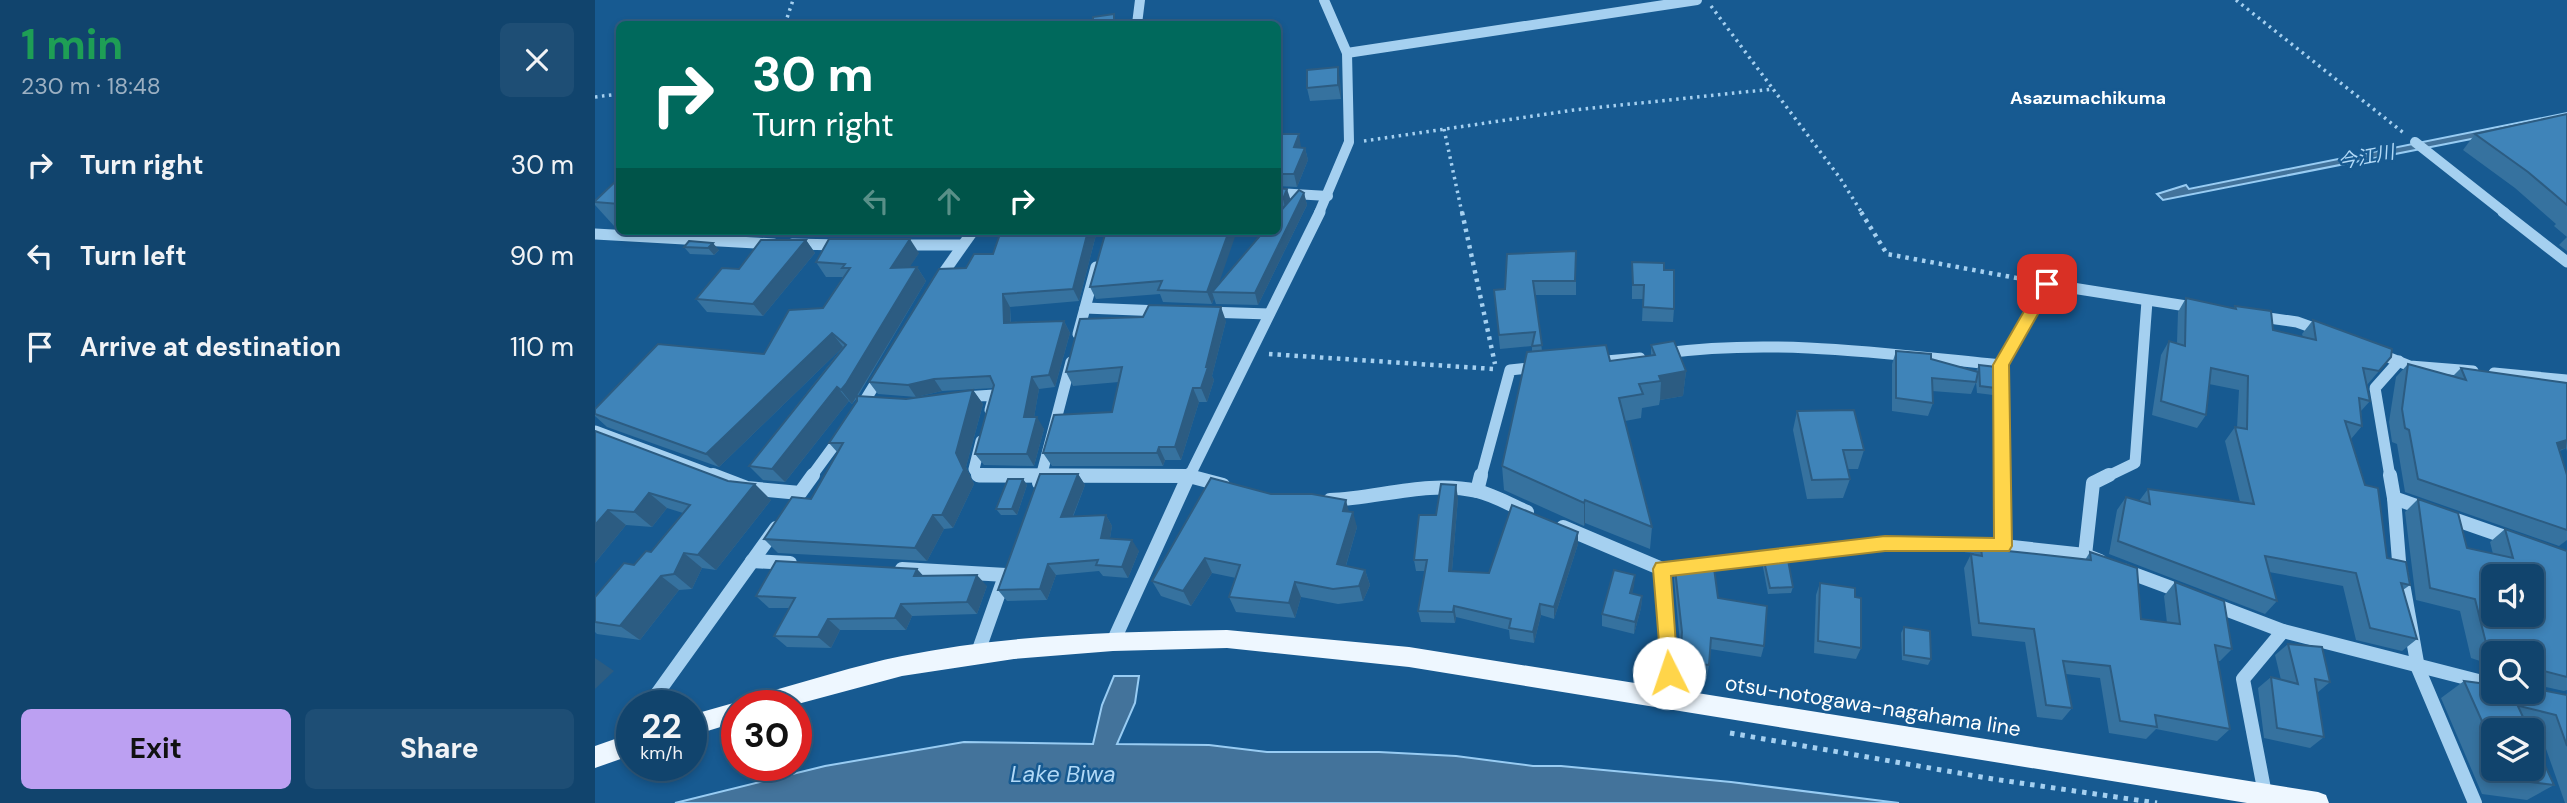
<!DOCTYPE html>
<meta charset="utf-8">
<style>
body{margin:0;font-family:"DM Sans","Noto Sans JP",sans-serif;background:#1e4e75;color:#f1f3f6;height:100vh;display:flex;flex-direction:column;font-size:26px;white-space:nowrap}
*{box-sizing:border-box;margin:0}
p{font-size:23px;color:#9cb0c2}
.icon{flex:none;width:38px;height:38px;fill:none;stroke:currentColor;stroke-width:2;stroke-linecap:round;stroke-linejoin:round}
.map{position:relative;flex:1;overflow:hidden}
.panel{display:flex;flex-direction:column;background:#11446d;width:595px}
.panel>*{flex:none}
.top-card{position:absolute;left:21px;top:21px;width:665px;height:214px;border-radius:10px;box-shadow:0 4px 10px #0003,0 0 0 2px #305c80;background:#00695c;color:#fff;overflow:hidden}
.controls{position:absolute;left:1886px;top:564px;display:grid;gap:14px}
.controls a{display:grid;place-items:center;width:63px;height:63px;border-radius:10px;background:#11446d;box-shadow:0 4px 10px #0003,0 0 0 2px #305c80;font-size:35px}
.speed{position:absolute;left:21px;top:690px;display:flex;gap:14px;font-size:35px;font-weight:700;text-align:center}
.speed>*{display:grid;place-content:center;width:91px;height:91px;border-radius:50%;background:#11446d;box-shadow:0 4px 10px #0003,0 0 0 2px #305c80;line-height:1}
.speed small{font-size:18px;font-weight:400}
.speed .limit{border:10px solid #d22;background:#fff;color:#111}
.pin{position:absolute;display:grid;place-items:center;width:60px;height:60px;color:#fff;margin:-30px;border-radius:14px;box-shadow:0 4px 10px #0006}
.me{position:absolute;width:77px;margin:-38px;rotate:356deg;stroke-linejoin:round;filter:drop-shadow(0 0 5px #0008)}
.turn{display:flex;align-items:center;gap:24px;height:147px;padding:0 21px;font-size:32px}
.turn .icon{width:91px;height:91px;stroke-width:2.5}
.turn b{display:block;font-size:49px;line-height:60px}
.lanes{display:flex;align-items:center;height:66px;padding:0 21px;background:#0003;justify-content:center;gap:35px;direction:ltr}
.lanes .off{opacity:.35}
.round{display:grid;place-items:center;flex:none;width:74px;height:74px;border-radius:10px;background:#1e4e75}
.overview{display:flex;align-items:center;justify-content:space-between;height:119px;padding:0 21px}
h1{font-size:42px;font-weight:700;line-height:52px;color:#1e9e55}
.primary-button{display:flex;gap:14px;margin-top:auto;padding:14px 21px}
.primary-button a{flex:1;height:80px;border-radius:10px;background:#bca0f2;color:#111;font-size:28px;font-weight:700;line-height:80px;text-align:center}
.primary-button a+a{background:#1e4e75;color:#f1f3f6}
ul{padding:0;list-style:none}
li{display:flex;align-items:center;gap:21px;height:91px;padding:0 21px}
li div{flex:1}
li b{display:block;font-size:26px}
li em{font-style:normal}
main{display:flex;flex:1;min-height:0}
.map>svg:first-child{display:block}
.water{fill:#43739b;stroke:#98ccf3;stroke-width:2}
.lines{fill:none;stroke-linecap:round;stroke-linejoin:round}
.path-far2{stroke:#a5d0f0;stroke-width:3.5;stroke-dasharray:2.5 4.5;stroke-linecap:butt}
.path-far1{stroke:#a5d0f0;stroke-width:4.5;stroke-dasharray:3.5 5;stroke-linecap:butt}
.path{stroke:#a5d0f0;stroke-width:5;stroke-dasharray:4.5 6;stroke-linecap:butt}
.minor-far2{stroke:#a5d0f0;stroke-width:10}
.minor-far1{stroke:#a5d0f0;stroke-width:11}
.minor{stroke:#a5d0f0;stroke-width:14}
.major{fill:#eef7ff;fill-rule:evenodd}
.wall{fill:#36729f}
.shaded-wall{fill:#2c5c82}
.building{fill:#3f84b9;stroke:#2c5c82;stroke-width:2;fill-rule:evenodd}
.route{fill:#ffd54a;stroke:#a68a30;stroke-width:2}
.labels{text-anchor:middle;dominant-baseline:central;stroke-width:5;stroke-linejoin:round;paint-order:stroke}
.far-quarter-label{font-size:18px;font-weight:bold;fill:#fff;stroke:#175a91}
.water-label{font-size:19px;font-style:italic;fill:#b1d9f7;stroke:#175a91}
.near-street-label{font-size:21px;fill:#fff;stroke:#175a91}
.near-water-label{font-size:23px;font-style:italic;fill:#b1d9f7;stroke:#175a91}
</style>
<main>
<section class="panel">
<div class="overview"><div><h1>1 min</h1><p>230 m · 18:48</p></div><a class="round"><svg class="icon" aria-label="close" viewBox="0 0 24 24"><path d="M6 6l12 12M18 6L6 18"/></svg></a></div>
<ul>
<li><svg class="icon" aria-label="right" viewBox="0 0 24 24"><path d="M7 20v-9h11M14 6l5 5-5 5"/></svg><div><b>Turn right</b></div><em>30 m</em></li>
<li><svg class="icon" aria-label="left" viewBox="0 0 24 24"><path d="M17 20v-9H6M10 6l-5 5 5 5"/></svg><div><b>Turn left</b></div><em>90 m</em></li>
<li><svg class="icon" aria-label="arrive" viewBox="0 0 24 24"><path d="M6 21V4h12l-3 4 3 4H6"/></svg><div><b>Arrive at destination</b></div><em>110 m</em></li>
</ul>
<div class="primary-button"><a>Exit</a><a>Share</a></div>
</section>
<div class="map">
<svg width="1972" height="803" viewBox="0 0 1972 803">
<rect width="100%" height="100%" fill="#175a91"/>
<!-- water -->
<g class="water">
<polygon points="1972,113 1972,120 1568,200 1562,194 1591,185 1594,189"/>
<polygon points="519,676 544,676 540,703 522,744 614,745 672,752 784,752 861,756 938,766 966,766 1136,782 1304,803 80,803 230,766 369,742 498,744 507,705"/>
</g>
<g class="lines">
<!-- path-far2 -->
<g class="path-far2">
<polyline points="1641,0 1810,134"/>
<polyline points="1116,6 1178,89"/>
<polyline points="190,24 198,0"/>
<polyline points="0,97 24,94"/>
<polyline points="849,129 867,213"/>
<polyline points="769,141 979,110 1178,89 1245,178 1267,213"/>
</g>
<!-- path-far1 -->
<g class="path-far1">
<polyline points="867,212 900,364"/>
<polyline points="1266,212 1292,254 1438,281"/>
<polyline points="674,354 899,369"/>
</g>
<!-- path -->
<polyline class="path" points="1135,733 1398,779 1562,803"/>
<!-- minor-far2 -->
<g class="minor-far2">
<polyline points="542,24 545,0"/>
<polyline points="752,53 1102,0"/>
<polyline points="1820,142 1910,213"/>
<polyline points="682,193 733,196"/>
<polyline points="724,213 754,142 752,53 729,0"/>
</g>
<!-- minor-far1 -->
<g class="minor-far1">
<polyline points="1908,212 1972,262"/>
<polyline points="0,234 179,244"/>
<polyline points="197,244 246,245"/>
<polyline points="302,245 365,245"/>
<polyline points="342,282 378,231"/>
<polyline points="490,308 566,311"/>
<polyline points="612,312 674,314"/>
<polyline points="1660,316 1702,322 1727,331"/>
<polyline points="483,334 501,267"/>
<polyline points="1780,352 1815,366 1878,371"/>
<path d="M1069,353C1182,338 1293,354 1406,365"/>
<polyline points="1000,362 1045,358"/>
<polyline points="1899,373 1972,380"/>
<polyline points="369,397 399,395 395,410"/>
<polyline points="269,402 285,376"/>
<polyline points="0,431 123,477"/>
<polyline points="386,441 379,469 384,477 598,477"/>
<polyline points="216,477 246,436"/>
<polyline points="446,477 476,362"/>
<polyline points="594,477 725,212"/>
<polyline points="886,477 915,370 944,367"/>
<polyline points="1407,477 1406,365 1452,284 1604,308"/>
<polyline points="1511,477 1540,463 1552,301"/>
<polyline points="1795,477 1780,388 1804,361"/>
</g>
<!-- minor -->
<g class="minor">
<polyline points="118,475 152,488 205,493 218,475"/>
<polyline points="383,475 594,476 628,485"/>
<polyline points="1407,475 1408,546"/>
<polyline points="1795,475 1799,498 1833,510"/>
<polyline points="444,483 446,475"/>
<polyline points="882,491 886,475"/>
<polyline points="1799,498 1804,561 1823,668 1880,803"/>
<path d="M735,500C784,498 833,480 882,491C899,495 916,505 932,512"/>
<polyline points="1850,516 1919,540"/>
<polyline points="968,527 1067,569 1290,543 1408,546 1490,555 1505,561"/>
<polyline points="1490,555 1498,483 1514,475"/>
<polyline points="157,561 195,563"/>
<polyline points="307,569 411,575"/>
<polyline points="1067,569 1075,699"/>
<polyline points="1528,570 1590,593"/>
<polyline points="1617,604 1688,631 1899,685"/>
<polyline points="518,642 594,475"/>
<polyline points="382,655 410,576"/>
<polyline points="54,705 181,528"/>
<polyline points="1670,794 1648,679 1688,631"/>
</g>
<!-- major -->
<g class="major">
<path d="M632,630L814,647L1723,792L1731,795L1734,803H1652L814,667L632,648L518,651L419,659L307,676L199,705H151L154,698L162,695C210,682 258,666 307,656C414,634 524,632 632,630Z"/>
<polygon points="142,702 150,705 142,705 142,722 96,736 96,715"/>
<polygon points="37,733 37,755 0,768 0,746"/>
</g>
</g>
<!-- wall -->
<g class="wall">
<polygon points="745,81 746,99 715,101 712,88"/>
<polygon points="1972,114 1972,251 1964,245 1972,237 1959,226 1961,224 1920,188 1868,150 1880,134"/>
<polygon points="682,134 706,147 710,148 713,160 702,187 682,186"/>
<polygon points="24,178 24,227 20,227 0,205 0,201"/>
<polygon points="682,188 695,200 709,193 712,205 663,305 621,304 619,298 617,304 568,302 565,294 501,299 495,287 511,231 624,284 686,211 682,211"/>
<polygon points="87,231 238,231 234,236 164,236"/>
<polygon points="249,231 339,231 335,237 253,236"/>
<polygon points="502,231 484,301 415,307 416,322 469,321 475,333 460,387 444,389 439,417 449,429 439,466 389,465 380,454 399,388 347,391 321,397 283,394 274,382 371,268 398,254"/>
<polygon points="211,240 220,253 168,316 112,312 101,299"/>
<polygon points="94,241 124,250 119,255 95,254 89,247"/>
<polygon points="981,251 981,295 940,295 947,351 1015,361 1056,355 1056,345 1091,371 1088,396 1065,400 1064,405 1047,408 1046,418 1030,421 1057,527 1055,549 990,523 989,526 909,490 907,466 937,352 937,346 905,349 899,290 910,289"/>
<polygon points="324,253 314,267 322,267 331,281 263,396 311,399 378,390 388,404 371,467 379,484 358,528 349,529 332,561 183,553 169,539 216,499 243,453 234,443 262,401 262,398 257,404 254,401 190,482 168,480 154,466 248,347 124,467 12,427 0,416 0,409 169,354 228,308 248,277 231,277 221,262"/>
<polygon points="1037,262 1069,270 1079,309 1078,322 1047,321 1048,299 1037,299"/>
<polygon points="1591,298 1639,308 1640,306 1678,330 1708,337 1707,334 1718,320 1796,357 1772,385 1775,401 1766,411 1767,426 1756,439 1792,558 1815,585 1808,590 1822,639 1807,651 1761,640 1748,586 1674,572 1682,601 1670,614 1514,554 1522,510 1531,497 1544,501 1553,489 1645,502 1630,441 1640,427 1642,428 1644,390 1614,384 1611,415 1602,428 1557,415 1566,355 1574,341 1582,343 1583,312"/>
<polygon points="631,321 617,376 619,380 612,402 604,402 586,460 570,460 568,466 457,466 448,453 517,412 524,382 478,386 471,372"/>
<polygon points="1301,351 1336,359 1381,371 1384,365 1401,388 1398,395 1382,393 1381,382 1376,394 1337,391 1338,403 1333,416 1297,411 1297,364"/>
<polygon points="1813,364 1858,376 1866,368 1972,383 1972,451 1971,448 1965,451 1972,475 1972,540 1964,546 1810,492 1802,444 1797,442 1794,422 1801,377"/>
<polygon points="1202,411 1269,450 1263,469 1252,469 1255,479 1248,498 1212,499 1198,430"/>
<polygon points="0,431 176,500 121,570 107,568 97,589 84,590 45,640 2,634 0,632 0,597 56,552 88,513 72,508 57,527 31,525 0,563"/>
<polygon points="483,474 490,485 478,517 511,515 517,526 515,538 544,551 533,578 508,576 504,571 461,575 452,600 412,601 403,590"/>
<polygon points="428,479 432,485 422,515 406,515 401,509"/>
<polygon points="676,494 754,511 762,527 751,566 770,570 775,585 768,601 743,604 706,597 700,618 641,612 634,597 641,578 617,573 596,606 566,596 557,581"/>
<polygon points="863,498 857,571 894,573 983,532 983,544 959,619 946,615 939,643 915,639 914,630 861,617 860,623 826,622 823,611 830,571 821,571 819,560 841,515"/>
<polygon points="1823,499 1872,548 1898,554 1895,542 1910,529 1972,551 1972,690 1969,691 1937,684 1937,653 1899,653 1899,676 1895,674 1891,663 1876,658 1865,611 1821,600 1810,512"/>
<polygon points="1385,541 1413,551 1490,560 1495,552 1546,619 1572,623 1569,596 1580,582 1637,649 1625,661 1623,661 1635,729 1622,741 1561,729 1551,739 1514,733 1505,678 1471,674 1477,708 1467,720 1442,717 1430,642 1377,636 1369,568 1376,554 1378,555"/>
<polygon points="1169,561 1198,587 1196,593 1173,594 1168,567"/>
<polygon points="322,569 328,576 392,586 382,614 317,616 311,630 245,630 236,648 192,647 179,636 194,608 174,608 161,596"/>
<polygon points="1080,569 1123,598 1169,646 1166,657 1115,649 1114,665 1112,676 1084,673 1085,643 1079,580"/>
<polygon points="1040,575 1037,593 1047,596 1046,608 1039,634 1007,626 1007,614"/>
<polygon points="1225,583 1260,597 1266,648 1261,659 1219,653 1221,595"/>
<polygon points="1309,627 1336,659 1333,665 1307,660 1306,633"/>
<polygon points="1693,644 1735,682 1722,693 1729,737 1715,748 1669,738 1663,688 1676,677 1686,680 1680,655"/>
<polygon points="1869,681 1899,691 1920,691 1941,689 1972,695 1972,803 1970,803 1943,726 1931,723 1899,730 1899,768 1937,768 1959,785 1932,800 1887,794 1846,698"/>
</g>
<!-- shaded-wall -->
<g class="shaded-wall">
<polygon points="743,67 745,81 746,99 743,85"/>
<polygon points="704,134 706,147 702,159 699,147"/>
<polygon points="710,148 713,160 702,187 699,174"/>
<polygon points="692,189 696,201 691,211 688,199"/>
<polygon points="709,193 712,205 663,305 660,293"/>
<polygon points="230,231 238,231 234,236"/>
<polygon points="332,231 339,231 335,237"/>
<polygon points="493,231 502,231 484,301 478,289"/>
<polygon points="634,231 642,231 621,292 617,292 619,298 617,304 612,292"/>
<polygon points="315,239 324,253 305,282 296,268"/>
<polygon points="211,240 220,253 168,316 158,304"/>
<polygon points="118,243 124,250 119,255 113,248"/>
<polygon points="322,267 331,281 257,404 246,390"/>
<polygon points="408,294 415,307 416,335 409,323"/>
<polygon points="626,307 631,321 617,376 619,380 612,402 606,388"/>
<polygon points="469,321 475,333 460,387 454,375"/>
<polygon points="237,333 248,347 124,467 111,454"/>
<polygon points="1091,371 1088,396 1065,400 1066,381 1064,376"/>
<polygon points="437,377 444,389 437,429 429,417"/>
<polygon points="339,379 347,391 321,397 313,385"/>
<polygon points="242,387 254,401 190,482 177,469"/>
<polygon points="598,388 604,402 586,460 580,447"/>
<polygon points="378,390 388,404 371,467 379,484 358,528 347,515 361,453"/>
<polygon points="442,417 449,429 439,466 432,454"/>
<polygon points="1972,440 1971,448 1947,456 1962,443"/>
<polygon points="564,447 570,460 568,466 562,453"/>
<polygon points="483,474 490,485 473,528 466,517"/>
<polygon points="428,479 432,485 422,515 417,509"/>
<polygon points="160,484 176,500 121,570 103,555"/>
<polygon points="861,485 863,498 856,583 854,571"/>
<polygon points="54,493 72,508 57,527 39,512"/>
<polygon points="751,500 755,516 748,511"/>
<polygon points="990,500 990,523 989,526 989,503"/>
<polygon points="13,510 31,525 0,563 0,525"/>
<polygon points="758,512 762,527 747,579 742,564"/>
<polygon points="338,515 349,529 332,561 320,548"/>
<polygon points="511,515 517,526 513,549 506,538"/>
<polygon points="983,532 983,544 959,619 959,607"/>
<polygon points="537,540 544,551 533,578 527,567"/>
<polygon points="89,553 107,568 97,589 79,574"/>
<polygon points="610,558 617,573 596,606 588,591"/>
<polygon points="453,564 461,575 452,600 445,589"/>
<polygon points="322,569 333,581 319,576"/>
<polygon points="770,570 775,585 768,601 764,586"/>
<polygon points="382,575 392,586 382,614 372,602"/>
<polygon points="1040,575 1039,587 1034,605 1035,593"/>
<polygon points="66,576 84,590 45,640 25,626"/>
<polygon points="700,582 706,597 700,618 694,603"/>
<polygon points="1047,596 1046,608 1039,634 1040,622"/>
<polygon points="306,604 317,616 311,630 300,618"/>
<polygon points="945,604 946,615 939,643 938,632"/>
<polygon points="859,606 861,617 860,623 858,612"/>
<polygon points="233,619 245,630 236,648 223,637"/>
<polygon points="0,658 19,671 0,689"/>
</g>
<!-- building -->
<g class="building">
<polygon points="519,14 519,24 498,24 498,17"/>
<polygon points="743,67 743,85 712,88 712,70"/>
<polygon points="1972,114 1972,205 1933,172 1880,134"/>
<polygon points="682,134 704,134 699,147 710,148 699,174 682,174"/>
<polygon points="24,178 24,204 0,202 0,201"/>
<polygon points="682,188 692,189 688,199 682,199"/>
<polygon points="704,190 709,193 660,293 617,292 669,231 682,231 682,215"/>
<polygon points="406,231 493,231 478,289 408,294 409,323 469,321 454,375 437,377 429,417 442,417 432,454 380,454 399,385 395,376 339,379 313,385 274,382 344,269 371,268 379,254 398,254"/>
<polygon points="511,231 634,231 612,292 563,290 567,281 495,287"/>
<polygon points="234,239 315,239 296,268 322,267 251,384 246,390 242,387 177,469 154,466 251,345 237,333 111,454 0,414 0,409 63,344 169,354 194,310 228,308 255,268 247,268 250,264 221,262"/>
<polygon points="166,240 211,240 158,304 101,299 127,268 144,269"/>
<polygon points="94,241 118,243 113,248 89,247"/>
<polygon points="981,251 980,281 938,281 947,345 937,346 940,332 904,335 899,290 910,289 912,254"/>
<polygon points="1037,262 1069,263 1069,270 1079,270 1079,309 1048,307 1049,285 1038,285"/>
<polygon points="1591,298 1641,309 1640,306 1676,311 1678,330 1721,340 1718,320 1797,349 1796,357 1784,371 1768,368 1775,401 1764,398 1767,426 1750,421 1770,485 1783,488 1792,558 1811,562 1815,585 1806,583 1822,639 1775,628 1761,573 1670,556 1682,601 1523,541 1531,497 1555,504 1553,489 1659,504 1640,427 1652,429 1653,376 1616,368 1611,415 1566,401 1574,341 1590,346"/>
<polygon points="554,305 626,307 611,367 613,367 606,388 598,388 580,447 564,447 562,453 448,453 459,415 517,412 527,367 471,372 485,319 548,317"/>
<polygon points="1079,341 1091,371 1064,376 1066,381 1044,384 1048,394 1024,398 1057,527 990,500 989,503 907,466 932,352 1011,345 1015,361 1060,355 1056,345"/>
<polygon points="1301,351 1336,354 1336,359 1383,372 1381,382 1337,378 1338,403 1301,398"/>
<polygon points="1813,364 1871,380 1866,368 1972,383 1972,440 1962,443 1972,475 1972,530 1823,479 1814,430 1810,428 1807,409"/>
<polygon points="1384,365 1401,367 1401,388 1385,386"/>
<polygon points="378,390 361,453 369,470 347,515 338,515 320,548 169,539 197,497 216,499 248,443 234,443 262,401 262,396 311,399"/>
<polygon points="1259,410 1269,450 1248,450 1255,479 1217,480 1202,411"/>
<polygon points="0,431 133,481 160,484 103,555 89,553 79,574 66,576 25,626 0,622 0,597 29,563 39,565 51,551 56,552 95,505 54,493 39,512 13,510 0,525"/>
<polygon points="445,474 483,474 466,517 511,515 506,538 537,540 527,567 501,565 503,560 453,564 445,589 403,590"/>
<polygon points="616,478 676,494 717,494 751,500 748,511 758,512 742,564 770,570 764,586 738,589 700,582 694,603 634,597 645,565 610,558 588,591 557,581"/>
<polygon points="413,479 428,479 417,509 401,509"/>
<polygon points="846,484 861,485 854,571 894,573 917,505 983,532 959,607 945,604 938,632 914,628 916,619 859,606 858,612 823,611 832,560 819,560 824,515 841,515"/>
<path d="M1823,499L1863,513L1872,548L1918,558L1910,529L1972,551V677L1945,670L1937,675V653H1908V651L1892,647L1880,599L1835,588ZM1899,576H1937V614H1899Z"/>
<polygon points="1385,541 1411,542 1413,551 1496,560 1495,552 1542,568 1546,619 1585,624 1580,582 1629,601 1637,649 1620,645 1635,729 1560,715 1562,727 1525,721 1515,666 1468,661 1477,708 1451,705 1439,629 1384,623 1376,554 1387,556"/>
<polygon points="1193,560 1198,587 1175,588 1169,561"/>
<polygon points="181,561 322,569 319,576 382,575 372,602 306,604 300,618 233,619 223,637 179,636 200,598 161,596"/>
<polygon points="1119,568 1123,598 1172,606 1169,646 1116,638 1114,665 1085,662 1087,632 1080,569"/>
<polygon points="1019,570 1040,575 1035,593 1047,596 1040,622 1007,614"/>
<polygon points="1225,583 1260,588 1260,597 1266,598 1266,648 1223,641"/>
<polygon points="1309,627 1335,631 1336,659 1309,655"/>
<polygon points="1693,644 1727,647 1735,682 1720,679 1729,737 1682,728 1676,677 1703,684"/>
<polygon points="1869,681 1899,685 1899,691 1916,691 1934,730 1899,730 1899,748"/>
<polygon points="1937,686 1941,689 1972,695 1972,746 1961,715 1924,706 1920,691 1937,691"/>
<polygon points="1937,737 1959,785 1912,779 1908,768 1937,768"/>
</g>
<!-- route -->
<polygon class="route" points="1452,279 1460,284 1414,365 1417,546 1414,551 1290,551 1076,576 1083,673 1080,679 1074,682 1067,679 1058,569 1061,563 1290,536 1399,538 1398,365 1447,280"/>
<g class="labels">
<!-- far-quarter labels -->
<g class="far-quarter-label">
<text x="1493" y="98">Asazumachikuma</text>
</g>
<!-- water labels -->
<g class="water-label">
<text transform="translate(1771 157) rotate(-11)">今江川</text>
</g>
<!-- near-street labels -->
<g class="near-street-label">
<text transform="translate(1278 706) rotate(9)">otsu-notogawa-nagahama line</text>
</g>
<!-- near-water labels -->
<g class="near-water-label">
<text x="468" y="774">Lake Biwa</text>
</g>
</g>
</svg>
<div class="controls">
<a><svg class="icon" aria-label="sound" viewBox="0 0 24 24"><path d="M4 9h4l5-4v14l-5-4H4zM17 9q2 3 0 6"/></svg></a>
<a><svg class="icon" aria-label="search" viewBox="0 0 24 24"><circle cx="10" cy="10" r="6"/><path d="M15 15l6 6"/></svg></a>
<a><svg class="icon" aria-label="layers" viewBox="0 0 24 24"><path d="M12 4l9 5-9 5-9-5zM3 14l9 5 9-5"/></svg></a>
</div>
<div class="speed"><div>22<small>km/h</small></div><div class="limit">30</div></div>
<div class="pin" style="left:1452px;top:284px;background:#d93025"><svg class="icon" aria-label="arrive" viewBox="0 0 24 24"><path d="M6 21V4h12l-3 4 3 4H6"/></svg></div>
<svg class="me" style="left:1074px;top:673px" viewBox="-20 -20 40 40"><circle r="19" fill="#fff"/><path d="M0-13L10 11 0 6-10 11z" fill="#ffd54a"/></svg>
<div class="top-card">
<div class="turn"><svg class="icon" aria-label="right" viewBox="0 0 24 24"><path d="M7 20v-9h11M14 6l5 5-5 5"/></svg><div><b>30 m</b>Turn right</div></div>
<div class="lanes"><svg class="icon off" aria-label="left" viewBox="0 0 24 24"><path d="M17 20v-9H6M10 6l-5 5 5 5"/></svg><svg class="icon off" aria-label="ahead" viewBox="0 0 24 24"><path d="M12 20V5M6 11l6-6 6 6"/></svg><svg class="icon" aria-label="right" viewBox="0 0 24 24"><path d="M7 20v-9h11M14 6l5 5-5 5"/></svg></div>
</div>
</div>
</main>
